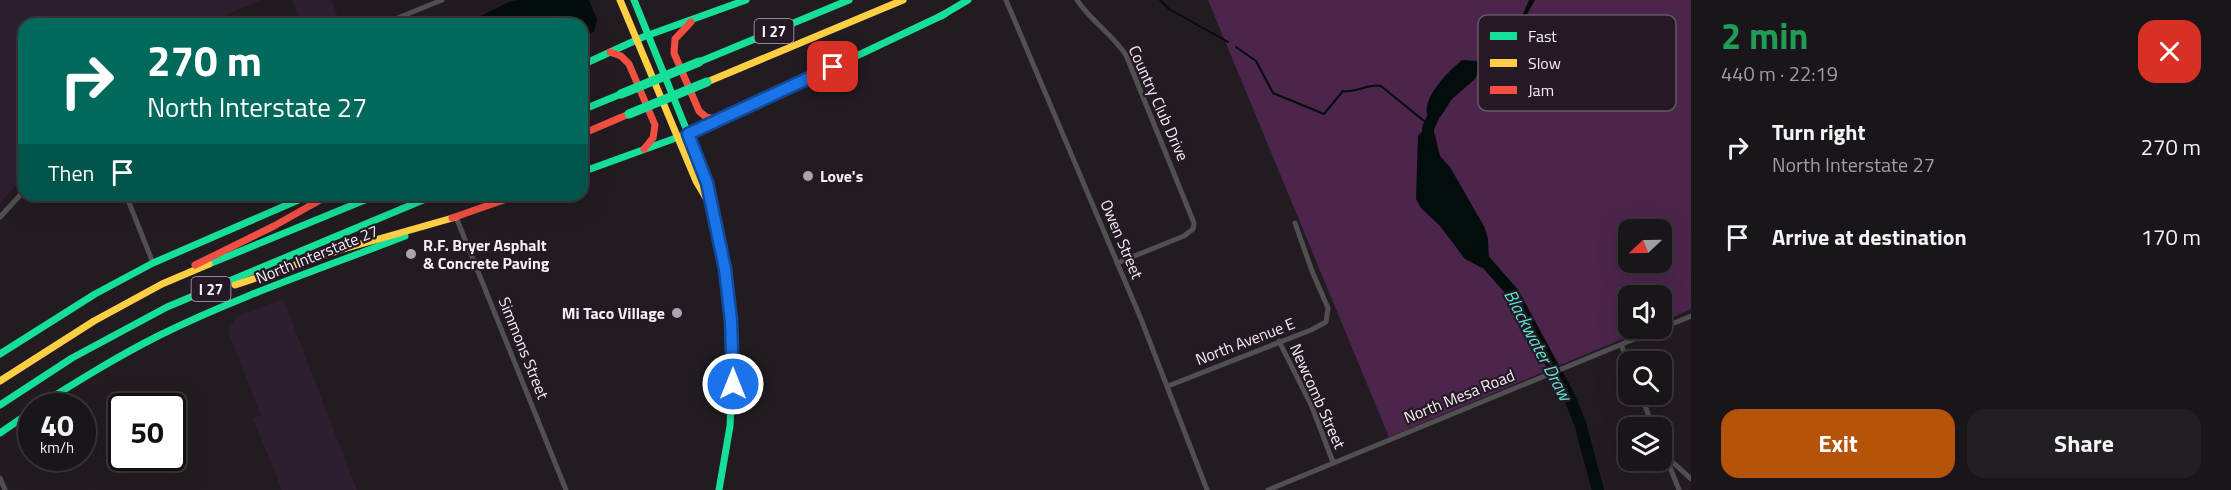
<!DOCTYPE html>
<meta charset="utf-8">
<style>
body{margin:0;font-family:"Titillium Web",sans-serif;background:#231e23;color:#f1f3f6;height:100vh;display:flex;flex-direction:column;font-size:22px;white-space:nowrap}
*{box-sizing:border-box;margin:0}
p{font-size:20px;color:#9f9fa2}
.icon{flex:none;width:33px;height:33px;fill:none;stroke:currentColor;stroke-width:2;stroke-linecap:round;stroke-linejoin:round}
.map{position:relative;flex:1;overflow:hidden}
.details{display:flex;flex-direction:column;background:#1a151a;width:540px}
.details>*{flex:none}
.guide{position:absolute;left:18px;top:18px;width:570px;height:183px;border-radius:18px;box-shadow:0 6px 24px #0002,0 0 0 2px #383439;background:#00695c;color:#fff;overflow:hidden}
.needle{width:39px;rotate:248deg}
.tools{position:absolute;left:1618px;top:219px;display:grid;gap:12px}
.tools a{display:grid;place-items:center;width:54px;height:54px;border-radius:12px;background:#1a151a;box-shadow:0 6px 24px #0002,0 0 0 2px #383439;font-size:30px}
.speed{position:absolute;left:18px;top:393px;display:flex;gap:12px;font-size:30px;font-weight:700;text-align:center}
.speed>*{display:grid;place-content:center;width:78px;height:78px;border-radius:50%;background:#1a151a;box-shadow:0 6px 24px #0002,0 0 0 2px #383439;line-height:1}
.speed small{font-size:15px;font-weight:400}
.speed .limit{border:3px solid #111;border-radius:9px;background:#fff;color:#111}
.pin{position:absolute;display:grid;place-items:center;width:51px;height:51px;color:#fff;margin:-26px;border-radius:12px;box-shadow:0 3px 9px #0006}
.me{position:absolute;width:66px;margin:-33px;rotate:0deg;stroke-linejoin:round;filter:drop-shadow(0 0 4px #0008)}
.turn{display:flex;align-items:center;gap:21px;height:126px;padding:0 30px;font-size:27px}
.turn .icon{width:78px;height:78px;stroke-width:2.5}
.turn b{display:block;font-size:42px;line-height:51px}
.then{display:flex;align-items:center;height:57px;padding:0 30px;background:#0003;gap:12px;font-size:22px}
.round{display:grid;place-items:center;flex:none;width:63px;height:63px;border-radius:18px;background:#231e23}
.head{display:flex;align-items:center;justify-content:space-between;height:102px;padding:0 30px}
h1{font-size:36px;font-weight:700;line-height:45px;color:#1e9e55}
.action{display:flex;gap:12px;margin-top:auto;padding:12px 30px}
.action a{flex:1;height:69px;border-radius:18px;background:#b45309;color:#fff;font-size:24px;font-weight:700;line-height:69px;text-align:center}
.action a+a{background:#231e23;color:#f1f3f6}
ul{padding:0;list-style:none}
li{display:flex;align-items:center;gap:18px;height:90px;padding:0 30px}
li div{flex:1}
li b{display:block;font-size:22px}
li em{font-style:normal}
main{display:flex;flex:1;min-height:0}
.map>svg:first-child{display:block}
.built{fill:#2e1f2e}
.green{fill:#4c254d;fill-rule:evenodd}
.water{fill:#030d0b}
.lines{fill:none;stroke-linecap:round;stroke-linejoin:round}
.stream{stroke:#030d0b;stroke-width:2}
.river{stroke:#030d0b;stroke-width:12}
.street{stroke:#524f52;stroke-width:5}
.fast{stroke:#16e098;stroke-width:7}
.slow{stroke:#ffcf43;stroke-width:7}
.jam{stroke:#f24e42;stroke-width:7}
.fast-bridge{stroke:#16e098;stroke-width:9}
.route-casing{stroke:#114b97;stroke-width:15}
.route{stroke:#1a73e8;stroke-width:10}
.poi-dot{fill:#aca4ab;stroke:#251925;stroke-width:2}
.labels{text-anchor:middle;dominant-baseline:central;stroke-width:4.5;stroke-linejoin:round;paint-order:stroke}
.shield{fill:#251925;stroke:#b7adb7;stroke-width:1.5}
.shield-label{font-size:15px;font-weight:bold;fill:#f6edf5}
.street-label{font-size:16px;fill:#f6edf5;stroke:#251925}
.poi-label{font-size:16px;font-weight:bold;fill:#f6edf5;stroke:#251925;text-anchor:start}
.water-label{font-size:18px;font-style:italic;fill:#58e2ca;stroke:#251925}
.key{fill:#251925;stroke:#645963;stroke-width:1.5}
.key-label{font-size:16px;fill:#f6edf5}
</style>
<main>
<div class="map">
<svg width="1691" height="490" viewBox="0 0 1691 490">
<rect width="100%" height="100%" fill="#221c22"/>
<!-- built -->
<g class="built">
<polygon points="0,0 261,0 221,17 223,24 24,24 24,177 0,203"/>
<polygon points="292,0 331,0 341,24 302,24"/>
<polygon points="283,299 357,490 282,490 253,418 261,415 228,331 236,317"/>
</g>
<!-- green -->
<path class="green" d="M1208,0H1691V309L1662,322V296H1629V328L1646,329L1389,437ZM1629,230H1662V262H1629Z"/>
<!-- water -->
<g class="water">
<polygon points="521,0 589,0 597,20 594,31 582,39 582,24 464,24 511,1"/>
<path d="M1529,0H1535L1521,25L1508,34L1495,48L1474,80L1452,99L1441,116L1433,120L1429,118C1418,101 1449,71 1462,60L1476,61L1482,58L1494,39L1522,16Z"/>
<polygon points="1425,128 1430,129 1435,135 1440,156 1450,167 1485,228 1488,239 1489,262 1482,268 1465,259 1440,226 1421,208 1416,199 1418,136"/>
</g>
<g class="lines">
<!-- stream -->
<g class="stream">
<polyline points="1160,0 1169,9 1228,42"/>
<path d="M1236,47L1256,61L1273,93L1324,114L1343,91C1357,93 1369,83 1381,86L1429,125"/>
</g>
<!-- river -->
<g class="river">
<polyline points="1428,144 1428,128 1439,104"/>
<polyline points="1477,252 1513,293 1569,396 1581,426"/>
<polyline points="1582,431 1598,490"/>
</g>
<!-- street -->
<g class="street">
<polyline points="1006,0 1141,319 1207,490"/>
<path d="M1077,0C1091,21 1112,34 1126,55L1194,223L1193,229L1184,236L1117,263"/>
<polyline points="383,24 442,0"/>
<polyline points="126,195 153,263"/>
<polyline points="0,217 24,191"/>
<polyline points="456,217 566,490"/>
<polyline points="1662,328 1691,316"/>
<polyline points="1279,341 1312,407 1333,462"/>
<polyline points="1621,345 1629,364"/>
<polyline points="1168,386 1311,330 1326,322 1328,308 1312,271 1295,223"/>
<polyline points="1641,394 1653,428"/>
<polyline points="1662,447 1679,490"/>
<polyline points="1666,456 1691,479"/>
<polyline points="0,478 5,490"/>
<polyline points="1268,490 1661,328"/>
</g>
<!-- fast -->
<g class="fast">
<polyline points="634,0 704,173 725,269 731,321 733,368 730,426 719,490"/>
<polyline points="941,16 968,0"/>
<polyline points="699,62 849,0"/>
<polyline points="582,65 643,37 746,0"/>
<polyline points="582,110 621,94"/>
<polyline points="582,172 709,126 945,14"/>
<polyline points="209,264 377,195"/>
<polyline points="0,354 95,294 153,263 310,195"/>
<polyline points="0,405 72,358 167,307 435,195"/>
<path d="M38,406C78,381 118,356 160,335C239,296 323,268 405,236"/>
<polyline points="0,433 32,411"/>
</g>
<!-- slow -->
<g class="slow">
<polyline points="620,0 696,181 709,203"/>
<polyline points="707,82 903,0"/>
<polyline points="235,285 340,250 456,217"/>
<polyline points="0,381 94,321 162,284 209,264"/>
</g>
<!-- jam -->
<g class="jam">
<polyline points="691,22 675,39 674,53 699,111 706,117 718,120"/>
<polyline points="610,52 621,56 629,64 655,125 653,138 644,149"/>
<polyline points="582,134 629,114"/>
<polyline points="452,218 518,195"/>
<polyline points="195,265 274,226 329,195"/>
</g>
<!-- fast-bridge -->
<g class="fast-bridge">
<polyline points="621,94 699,62"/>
<polyline points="629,114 707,82"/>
</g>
</g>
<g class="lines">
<defs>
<polyline id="route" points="733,384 731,321 725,269 707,183 688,134 833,67"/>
</defs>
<!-- route casing -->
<use href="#route" class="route-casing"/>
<!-- route -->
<use href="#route" class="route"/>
</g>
<!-- markers -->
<g class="poi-dot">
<circle cx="808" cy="176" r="6"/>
<circle cx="411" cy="254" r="6"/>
<circle cx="677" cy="313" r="6"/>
</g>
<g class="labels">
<!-- shield labels -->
<g class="shield">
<rect x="754.5" y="19" width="39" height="24" rx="4.5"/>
<rect x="191.5" y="277" width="39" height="24" rx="4.5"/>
</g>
<g class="shield-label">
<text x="774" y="31">I 27</text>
<text x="211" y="289">I 27</text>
</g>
<!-- street labels -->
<g class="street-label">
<text transform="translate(1159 103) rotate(66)">Country Club Drive</text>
<text transform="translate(1122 239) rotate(67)">Owen Street</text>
<text transform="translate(317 254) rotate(-22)">North Interstate 27</text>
<text transform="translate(1245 341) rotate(-21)">North Avenue E</text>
<text transform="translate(524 348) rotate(68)">Simmons Street</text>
<text transform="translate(1318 396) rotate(66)">Newcomb Street</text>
<text transform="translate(1459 396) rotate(-22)">North Mesa Road</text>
</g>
<!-- poi labels -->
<g class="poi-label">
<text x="820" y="176">Love's</text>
<text x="423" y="245">R.F. Bryer Asphalt<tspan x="423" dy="18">&amp; Concrete Paving</tspan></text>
<text x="665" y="313" text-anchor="end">Mi Taco Village</text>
</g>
<!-- water labels -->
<g class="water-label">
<text transform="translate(1538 345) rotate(62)">Blackwater Draw</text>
</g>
</g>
<!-- legend -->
<rect x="1478" y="15" width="198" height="96" rx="9" class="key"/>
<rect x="1490" y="32" width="27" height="8" fill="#16e098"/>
<rect x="1490" y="59" width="27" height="8" fill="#ffcf43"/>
<rect x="1490" y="86" width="27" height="8" fill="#f24e42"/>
<g class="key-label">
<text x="1528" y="42">Fast</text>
<text x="1528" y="69">Slow</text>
<text x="1528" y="96">Jam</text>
</g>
</svg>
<div class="tools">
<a><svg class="needle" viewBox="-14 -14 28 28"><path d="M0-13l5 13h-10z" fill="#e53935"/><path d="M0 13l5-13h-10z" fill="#9f9fa2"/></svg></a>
<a><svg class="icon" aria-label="sound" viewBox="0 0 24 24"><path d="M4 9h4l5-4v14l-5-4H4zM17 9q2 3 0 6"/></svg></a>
<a><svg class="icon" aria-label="search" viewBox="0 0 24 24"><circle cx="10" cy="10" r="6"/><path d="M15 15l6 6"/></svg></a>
<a><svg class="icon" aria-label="layers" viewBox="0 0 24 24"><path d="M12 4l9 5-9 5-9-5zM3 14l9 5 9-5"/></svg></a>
</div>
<div class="speed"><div>40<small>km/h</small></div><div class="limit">50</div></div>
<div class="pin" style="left:833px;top:67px;background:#d93025"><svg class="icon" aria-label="arrive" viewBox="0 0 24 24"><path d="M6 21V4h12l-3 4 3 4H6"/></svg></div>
<svg class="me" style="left:733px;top:384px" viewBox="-20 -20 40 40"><circle r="17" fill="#1a73e8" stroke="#fff" stroke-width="3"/><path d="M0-11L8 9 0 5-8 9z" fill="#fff"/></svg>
<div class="guide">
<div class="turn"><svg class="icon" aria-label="right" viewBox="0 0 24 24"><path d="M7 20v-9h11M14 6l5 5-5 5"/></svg><div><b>270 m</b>North Interstate 27</div></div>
<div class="then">Then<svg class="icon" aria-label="arrive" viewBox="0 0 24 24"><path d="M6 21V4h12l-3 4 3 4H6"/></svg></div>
</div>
</div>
<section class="details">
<div class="head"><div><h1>2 min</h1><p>440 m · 22:19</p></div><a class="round" style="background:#d93025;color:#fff"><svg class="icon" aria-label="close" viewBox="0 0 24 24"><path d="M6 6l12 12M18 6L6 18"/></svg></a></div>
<ul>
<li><svg class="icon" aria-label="right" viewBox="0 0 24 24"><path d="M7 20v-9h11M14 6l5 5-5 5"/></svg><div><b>Turn right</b><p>North Interstate 27</p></div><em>270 m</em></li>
<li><svg class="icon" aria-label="arrive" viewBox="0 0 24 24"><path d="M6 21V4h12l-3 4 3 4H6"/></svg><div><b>Arrive at destination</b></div><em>170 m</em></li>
</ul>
<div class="action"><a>Exit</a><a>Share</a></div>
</section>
</main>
